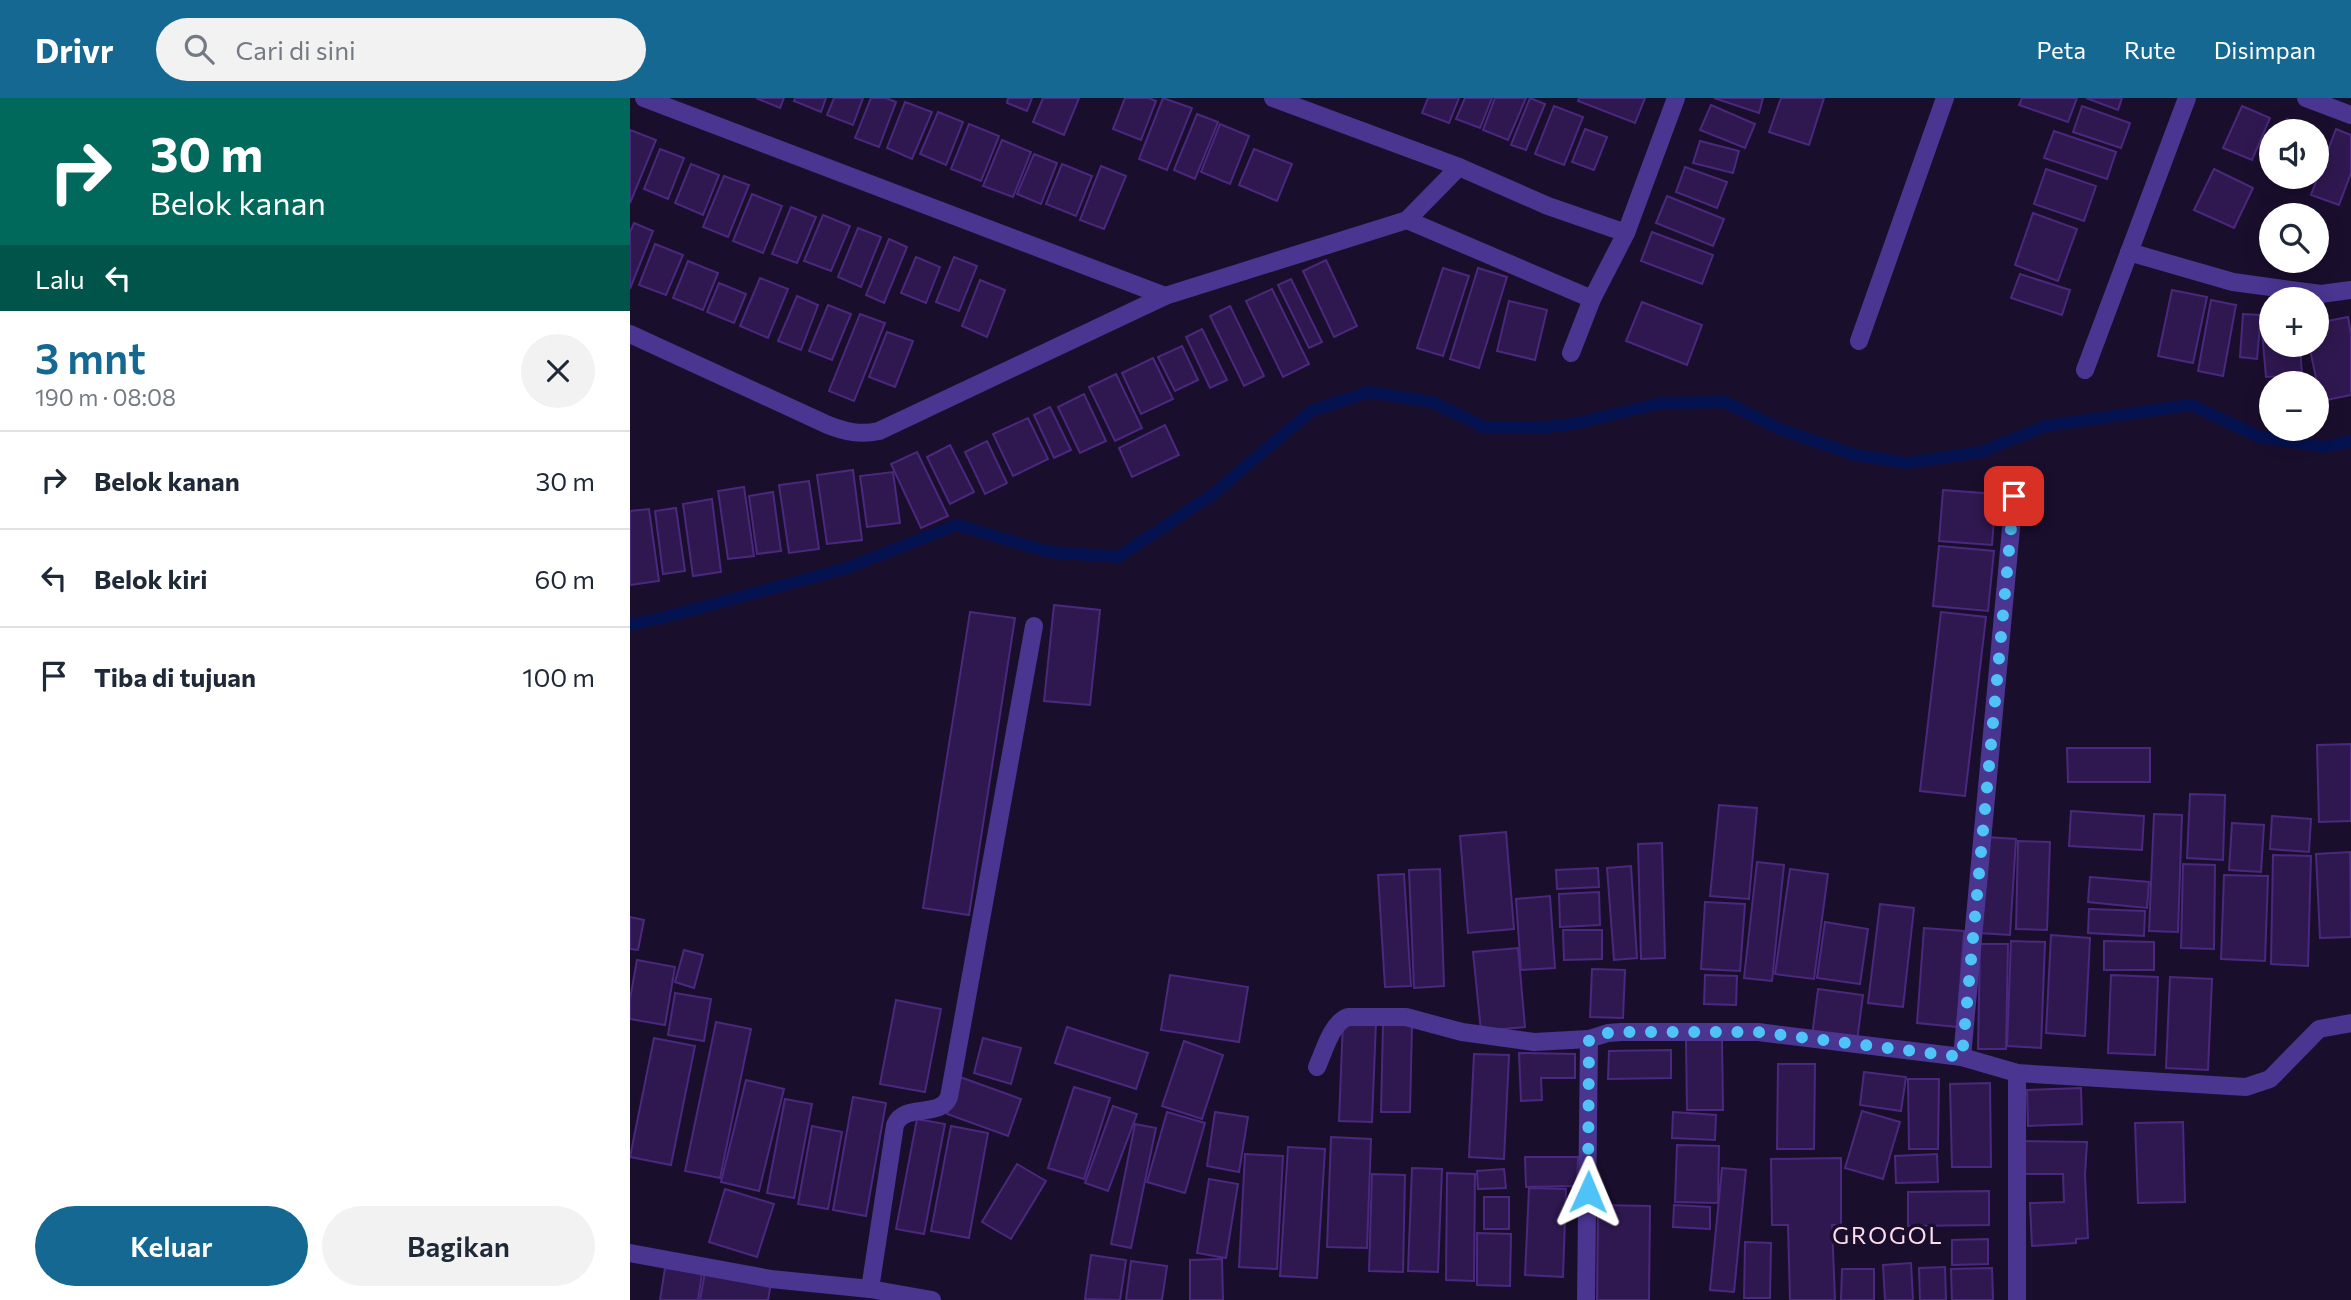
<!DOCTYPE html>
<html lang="id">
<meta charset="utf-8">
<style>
body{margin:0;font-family:Commissioner,sans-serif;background:#f2f2f3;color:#1f2937;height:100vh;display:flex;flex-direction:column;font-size:26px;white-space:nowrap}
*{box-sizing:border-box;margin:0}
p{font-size:23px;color:#747a83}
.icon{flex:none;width:38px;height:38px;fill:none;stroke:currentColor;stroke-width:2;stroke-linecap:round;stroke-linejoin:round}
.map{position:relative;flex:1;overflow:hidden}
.sheet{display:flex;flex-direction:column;background:#fff;width:630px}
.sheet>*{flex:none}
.guide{background:#00695c;color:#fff;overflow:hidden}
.controls{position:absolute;left:1629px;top:21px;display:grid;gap:14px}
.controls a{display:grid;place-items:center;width:70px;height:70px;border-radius:50%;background:#fff;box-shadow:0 4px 18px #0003;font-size:35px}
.pin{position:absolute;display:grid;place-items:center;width:60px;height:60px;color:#fff;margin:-30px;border-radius:14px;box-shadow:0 4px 10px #0006}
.me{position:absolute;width:77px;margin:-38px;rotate:1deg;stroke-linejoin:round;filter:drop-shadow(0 0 5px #0008)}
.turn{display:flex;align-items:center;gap:24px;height:147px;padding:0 35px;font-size:32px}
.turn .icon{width:91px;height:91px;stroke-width:2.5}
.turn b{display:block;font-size:49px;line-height:60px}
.then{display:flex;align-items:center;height:66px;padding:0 35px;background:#0003;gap:14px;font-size:26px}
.round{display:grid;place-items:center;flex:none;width:74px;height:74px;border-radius:37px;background:#f2f2f3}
.overview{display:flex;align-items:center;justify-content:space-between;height:119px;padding:0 35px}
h1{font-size:42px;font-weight:600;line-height:52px;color:#146891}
.action{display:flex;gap:14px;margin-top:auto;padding:14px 35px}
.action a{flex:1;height:80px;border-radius:42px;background:#146891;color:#fff;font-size:28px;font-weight:600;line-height:80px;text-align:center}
.action a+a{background:#f2f2f3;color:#1f2937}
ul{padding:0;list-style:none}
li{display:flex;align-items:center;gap:21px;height:98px;padding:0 35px;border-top:2px solid #e0e1e3}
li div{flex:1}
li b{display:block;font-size:26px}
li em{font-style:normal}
header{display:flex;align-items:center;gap:42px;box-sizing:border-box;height:98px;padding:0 35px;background:#146891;color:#fff}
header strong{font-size:33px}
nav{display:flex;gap:38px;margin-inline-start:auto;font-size:24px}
.search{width:490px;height:63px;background:#f2f2f3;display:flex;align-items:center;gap:18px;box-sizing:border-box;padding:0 24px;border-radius:38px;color:#747a83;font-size:26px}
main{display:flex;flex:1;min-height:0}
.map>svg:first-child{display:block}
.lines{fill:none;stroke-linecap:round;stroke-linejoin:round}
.stream{stroke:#051250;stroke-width:12}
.building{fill:#2f1850;stroke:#4a287e;stroke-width:2}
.minor{stroke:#4a3591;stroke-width:18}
.route{stroke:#4fc3f7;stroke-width:12;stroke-dasharray:0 21.6}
.labels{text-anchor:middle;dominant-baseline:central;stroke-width:7;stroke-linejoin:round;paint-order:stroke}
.quarter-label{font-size:23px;letter-spacing:2px;fill:#ffdcec;stroke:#1a0e2d}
</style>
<header>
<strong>Drivr</strong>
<div class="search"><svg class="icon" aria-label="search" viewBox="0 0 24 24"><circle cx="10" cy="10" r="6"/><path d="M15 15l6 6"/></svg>Cari di sini</div>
<nav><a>Peta</a><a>Rute</a><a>Disimpan</a></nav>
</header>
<main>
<section class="sheet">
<div class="guide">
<div class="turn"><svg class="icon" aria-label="right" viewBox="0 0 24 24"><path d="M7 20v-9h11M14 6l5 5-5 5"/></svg><div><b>30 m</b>Belok kanan</div></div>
<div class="then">Lalu<svg class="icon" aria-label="left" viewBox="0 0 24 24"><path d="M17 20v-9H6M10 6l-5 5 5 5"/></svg></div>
</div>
<div class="overview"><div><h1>3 mnt</h1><p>190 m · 08:08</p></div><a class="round"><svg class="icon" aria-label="close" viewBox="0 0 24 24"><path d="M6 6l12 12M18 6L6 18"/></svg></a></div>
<ul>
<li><svg class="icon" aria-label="right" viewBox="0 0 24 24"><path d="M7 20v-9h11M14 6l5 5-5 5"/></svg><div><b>Belok kanan</b></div><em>30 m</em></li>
<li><svg class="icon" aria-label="left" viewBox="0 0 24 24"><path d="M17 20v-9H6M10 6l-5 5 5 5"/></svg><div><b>Belok kiri</b></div><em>60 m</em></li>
<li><svg class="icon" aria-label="arrive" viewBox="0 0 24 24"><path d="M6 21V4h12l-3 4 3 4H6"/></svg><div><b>Tiba di tujuan</b></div><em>100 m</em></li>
</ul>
<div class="action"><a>Keluar</a><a>Bagikan</a></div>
</section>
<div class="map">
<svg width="1721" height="1202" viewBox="0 0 1721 1202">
<rect width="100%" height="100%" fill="#1a0e2d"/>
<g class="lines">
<!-- stream -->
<polyline class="stream" points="0,527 51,515 214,471 327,427 420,454 488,459 583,396 681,313 738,294 802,304 854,329 909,330 943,326 1032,305 1095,304 1150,331 1225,357 1277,365 1351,354 1416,328 1561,307 1630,339 1695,349 1721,343"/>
</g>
<!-- building -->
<g class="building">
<polygon points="126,0 154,0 150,10"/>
<polygon points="165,0 196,0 191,14 164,3"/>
<polygon points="204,0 233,0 223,27 197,17"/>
<polygon points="241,0 256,0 266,4 249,49 225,40"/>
<polygon points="378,0 402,0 397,13 377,5"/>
<polygon points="413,0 449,0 434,37 403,24"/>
<polygon points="495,0 519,0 526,3 511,42 483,31"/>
<polygon points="533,0 562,10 537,72 509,61"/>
<polygon points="798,0 829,0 819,25 792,15"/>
<polygon points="835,0 862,0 850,30 826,21"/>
<polygon points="865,0 896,0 878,42 853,32"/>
<polygon points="900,0 915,6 896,52 881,47"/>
<polygon points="949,0 1015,0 1005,25 948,3"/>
<polygon points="1084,0 1133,0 1129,15"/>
<polygon points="1151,0 1194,0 1179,47 1139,34"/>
<polygon points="1392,0 1447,0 1438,24 1389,7"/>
<polygon points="1456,0 1492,0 1488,12"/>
<polygon points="275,4 302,14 282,61 257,50"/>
<polygon points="1081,7 1125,26 1115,50 1070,32"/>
<polygon points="924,8 953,19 934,67 905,56"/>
<polygon points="1452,8 1500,25 1491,50 1443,34"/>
<polygon points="1612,8 1640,20 1622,62 1593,50"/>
<polygon points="308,14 333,24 316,67 290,56"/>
<polygon points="567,16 588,24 565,81 544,72"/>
<polygon points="1657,21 1682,33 1651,33"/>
<polygon points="339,26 369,38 351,83 321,71"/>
<polygon points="590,26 619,38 600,86 571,74"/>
<polygon points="955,31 977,39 964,72 942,64"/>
<polygon points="1706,31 1721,37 1721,75 1709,107 1681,97"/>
<polygon points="0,32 26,42 0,105"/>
<polygon points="1424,33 1486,54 1477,81 1414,60"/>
<polygon points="372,42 401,54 383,99 353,88"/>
<polygon points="1070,43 1109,53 1103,75 1063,65"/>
<polygon points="30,51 54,60 38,101 14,91"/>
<polygon points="624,51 662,66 647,103 609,87"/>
<polygon points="404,56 427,65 411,106 387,96"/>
<polygon points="61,66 89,77 73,117 45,105"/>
<polygon points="432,66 462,78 446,118 416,106"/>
<polygon points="471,68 496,78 474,131 450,122"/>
<polygon points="1055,69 1097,84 1087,110 1046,94"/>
<polygon points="1416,71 1466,88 1454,123 1404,106"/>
<polygon points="1584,71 1623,90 1604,130 1564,112"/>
<polygon points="94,78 119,87 98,139 73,129"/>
<polygon points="122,96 152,108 133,155 103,143"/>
<polygon points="1037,98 1094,121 1083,148 1026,125"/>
<polygon points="161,109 186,119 167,165 142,156"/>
<polygon points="1403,115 1447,131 1428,183 1385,167"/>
<polygon points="193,117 220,128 201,173 174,163"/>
<polygon points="4,125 23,133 0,191 0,134"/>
<polygon points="228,130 251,139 231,189 208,179"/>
<polygon points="1022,134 1083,157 1072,186 1011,163"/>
<polygon points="259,141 277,149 254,205 236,197"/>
<polygon points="25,146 53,157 36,197 9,187"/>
<polygon points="286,159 310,169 296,205 271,195"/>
<polygon points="324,159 347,168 329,213 306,204"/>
<polygon points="696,162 727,228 704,239 673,173"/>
<polygon points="58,163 88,175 73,212 43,200"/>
<polygon points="813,170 839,178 813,258 787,250"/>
<polygon points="848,170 877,179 849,270 820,261"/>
<polygon points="1390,176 1440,192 1432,217 1381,200"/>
<polygon points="130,180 158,191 138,240 110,228"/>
<polygon points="661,181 692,244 679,250 648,187"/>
<polygon points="350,182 375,192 357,239 332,228"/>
<polygon points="89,185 116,196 104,225 77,214"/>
<polygon points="642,191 679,266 653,279 616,203"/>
<polygon points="1542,192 1577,199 1563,265 1528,258"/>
<polygon points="167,198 188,207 171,252 148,243"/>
<polygon points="1581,202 1606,207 1593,278 1568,273"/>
<polygon points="879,203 917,212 905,262 867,253"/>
<polygon points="1012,204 1072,227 1057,267 996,243"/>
<polygon points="198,207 221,216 202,262 179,253"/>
<polygon points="600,208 634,278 614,288 580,218"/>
<polygon points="230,216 255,225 224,303 199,293"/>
<polygon points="1613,216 1631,217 1627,261 1610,259"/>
<polygon points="1718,219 1721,236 1721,297 1691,303 1679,247 1687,247 1687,225"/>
<polygon points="572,231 597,282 580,290 556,239"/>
<polygon points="1642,232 1642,247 1670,247 1672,277 1636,279 1632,233"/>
<polygon points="257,234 283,243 265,289 239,279"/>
<polygon points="552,248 568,282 545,293 528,259"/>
<polygon points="523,260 543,301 511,316 492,275"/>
<polygon points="486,276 512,330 485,343 459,289"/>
<polygon points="454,296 476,343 450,355 428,309"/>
<polygon points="420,309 441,352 424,360 404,317"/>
<polygon points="398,320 418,361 383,378 363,336"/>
<polygon points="535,327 549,357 502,379 489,350"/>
<polygon points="357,343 377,385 355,396 335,354"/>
<polygon points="320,347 344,394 320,406 297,359"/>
<polygon points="287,354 318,418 291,430 261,366"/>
<polygon points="223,372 232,442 197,446 187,377"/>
<polygon points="263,374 270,425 237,429 230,378"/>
<polygon points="179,383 189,451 159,455 149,387"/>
<polygon points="114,389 124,458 98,461 88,393"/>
<polygon points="1313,392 1366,396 1362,447 1309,443"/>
<polygon points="143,394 151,453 127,456 119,398"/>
<polygon points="82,401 91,474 63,478 53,406"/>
<polygon points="46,410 55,473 33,476 25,413"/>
<polygon points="19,411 29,483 0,487 0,413"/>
<polygon points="1309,448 1364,453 1358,513 1303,508"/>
<polygon points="424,507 470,512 460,607 414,603"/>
<polygon points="340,514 385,520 339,817 293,810"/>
<polygon points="1311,514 1356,519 1335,698 1290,693"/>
<polygon points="1721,646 1721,723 1689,724 1687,647"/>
<polygon points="1437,650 1520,650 1520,684 1438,684"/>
<polygon points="1560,696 1595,697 1593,762 1557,760"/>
<polygon points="1089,707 1127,710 1119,801 1080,798"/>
<polygon points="1441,713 1514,718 1512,752 1439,748"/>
<polygon points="1524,716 1552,717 1548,834 1519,833"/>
<polygon points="1642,718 1681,721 1679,754 1640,751"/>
<polygon points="1602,725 1634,727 1631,774 1599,772"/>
<polygon points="876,734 884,831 838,835 830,738"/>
<polygon points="1356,739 1386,741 1380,837 1349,835"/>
<polygon points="1388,743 1420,744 1417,832 1386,831"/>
<polygon points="1032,745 1035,860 1011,861 1008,746"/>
<polygon points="1720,754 1721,839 1690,840 1686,756"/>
<polygon points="1643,757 1681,758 1678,868 1641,866"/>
<polygon points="1127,764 1154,767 1142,883 1114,880"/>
<polygon points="1553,766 1585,767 1584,851 1551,850"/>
<polygon points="1001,768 1007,860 984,862 977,770"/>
<polygon points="968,770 969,789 927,791 926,772"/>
<polygon points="810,771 814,888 784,890 779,772"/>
<polygon points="1160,771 1198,776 1184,881 1145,876"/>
<polygon points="774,776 781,888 755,889 748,777"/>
<polygon points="1594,777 1638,778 1635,863 1591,861"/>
<polygon points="1460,779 1519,784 1517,810 1458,804"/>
<polygon points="969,794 970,827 930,829 929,796"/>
<polygon points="920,798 925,870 891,872 886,801"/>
<polygon points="1075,804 1115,806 1110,873 1071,871"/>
<polygon points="1250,806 1284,810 1273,909 1238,905"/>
<polygon points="1459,811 1515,813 1514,838 1458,835"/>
<polygon points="0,819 14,822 8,852 0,851"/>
<polygon points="1195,824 1238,831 1230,886 1187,880"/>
<polygon points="1294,830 1334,833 1327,929 1287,925"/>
<polygon points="933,832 972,832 972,861 934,862"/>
<polygon points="1421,837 1460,840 1455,938 1416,935"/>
<polygon points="1381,843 1415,844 1411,950 1377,948"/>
<polygon points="1474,843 1524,844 1524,872 1474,872"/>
<polygon points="1350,846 1378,846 1376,951 1348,951"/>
<polygon points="888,850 895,929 851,933 843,854"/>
<polygon points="54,852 73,857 64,890 45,884"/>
<polygon points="7,862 45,869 35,927 0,921 0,901"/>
<polygon points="962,871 995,872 993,920 960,919"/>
<polygon points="540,877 618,889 609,944 531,932"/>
<polygon points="1075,877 1107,878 1106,907 1074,906"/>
<polygon points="1481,877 1528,879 1525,957 1478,955"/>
<polygon points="1540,879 1582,881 1578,972 1536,970"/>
<polygon points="1188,891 1233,897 1227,943 1182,938"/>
<polygon points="45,895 81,901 74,943 38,937"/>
<polygon points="266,902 311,911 295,994 250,986"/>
<polygon points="713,923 746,924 742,1024 709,1023"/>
<polygon points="86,924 121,931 90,1080 55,1073"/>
<polygon points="753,926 782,927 780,1014 751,1014"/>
<polygon points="437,929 518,955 506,991 425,965"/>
<polygon points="24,940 65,948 41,1067 0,1059"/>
<polygon points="353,940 391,950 381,986 344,975"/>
<polygon points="1056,941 1092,941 1093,1012 1057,1012"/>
<polygon points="554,943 593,957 572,1021 532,1008"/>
<polygon points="1041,952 1041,980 978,981 979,953"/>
<polygon points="889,955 945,956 945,980 911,980 912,1002 891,1003"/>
<polygon points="844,956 879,957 874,1061 839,1059"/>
<polygon points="1148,966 1185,966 1184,1051 1147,1051"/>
<polygon points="1234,974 1276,979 1271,1013 1230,1007"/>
<polygon points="330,979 391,1001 378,1038 317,1016"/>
<polygon points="1278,981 1309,981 1308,1051 1279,1051"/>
<polygon points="116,982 154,991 129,1093 91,1084"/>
<polygon points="1360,985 1361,1069 1322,1069 1320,986"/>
<polygon points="444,989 480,1000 454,1081 418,1070"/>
<polygon points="1451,990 1452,1026 1398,1028 1397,992"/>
<polygon points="223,999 256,1005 236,1118 203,1112"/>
<polygon points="155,1001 182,1006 164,1100 137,1095"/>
<polygon points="483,1008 507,1016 478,1093 455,1085"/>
<polygon points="1232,1013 1270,1024 1253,1081 1215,1070"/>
<polygon points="537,1014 575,1025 555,1095 517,1084"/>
<polygon points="585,1014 618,1019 609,1074 577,1068"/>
<polygon points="1043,1014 1086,1017 1085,1042 1042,1040"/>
<polygon points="287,1021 315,1026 294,1136 266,1131"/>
<polygon points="1553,1024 1555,1104 1508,1105 1505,1025"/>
<polygon points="505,1026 526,1030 501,1150 481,1146"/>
<polygon points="182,1028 212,1034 198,1111 168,1106"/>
<polygon points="321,1028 358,1035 339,1140 301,1133"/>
<polygon points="701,1039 741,1041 737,1150 697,1149"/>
<polygon points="1390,1043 1457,1044 1455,1077 1458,1140 1446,1141 1446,1145 1402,1148 1400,1105 1434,1104 1433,1076 1390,1076"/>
<polygon points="1047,1047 1089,1048 1088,1105 1045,1104"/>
<polygon points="658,1049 695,1051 687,1180 650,1178"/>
<polygon points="615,1056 653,1058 647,1171 609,1169"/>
<polygon points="1307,1056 1308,1084 1266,1085 1265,1058"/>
<polygon points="895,1059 948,1059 947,1088 896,1089"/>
<polygon points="1211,1060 1211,1127 1202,1127 1205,1202 1160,1202 1158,1127 1142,1127 1141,1061"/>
<polygon points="387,1066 416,1083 381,1141 352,1124"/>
<polygon points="782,1070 812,1071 808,1174 778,1173"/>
<polygon points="1092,1070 1116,1072 1104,1194 1080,1192"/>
<polygon points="874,1071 876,1090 848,1091 847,1073"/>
<polygon points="817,1075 845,1076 844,1183 816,1182"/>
<polygon points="742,1076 775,1077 773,1174 739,1173"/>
<polygon points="579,1081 608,1086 596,1160 567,1155"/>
<polygon points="899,1090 936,1091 933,1179 895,1177"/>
<polygon points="95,1091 144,1106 127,1159 79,1144"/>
<polygon points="1359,1093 1359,1127 1278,1128 1278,1094"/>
<rect x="854" y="1099" width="25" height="32"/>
<polygon points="968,1107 1020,1108 1019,1202 967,1202"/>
<polygon points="1044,1107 1080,1109 1080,1131 1043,1129"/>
<polygon points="847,1135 881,1136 880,1188 847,1187"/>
<polygon points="1358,1141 1358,1166 1322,1167 1322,1142"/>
<polygon points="1115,1144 1141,1145 1140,1200 1114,1200"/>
<polygon points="461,1157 496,1162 490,1202 455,1201"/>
<polygon points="592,1161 593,1202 560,1202 560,1162"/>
<polygon points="501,1163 537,1168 532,1202 496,1202"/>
<polygon points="1281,1165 1283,1202 1255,1202 1253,1167"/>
<polygon points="1315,1169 1316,1202 1290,1202 1289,1170"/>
<polygon points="35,1170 72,1175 68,1202 30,1202"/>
<polygon points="1362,1170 1363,1202 1322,1202 1321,1171"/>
<polygon points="1212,1171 1244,1171 1244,1202 1211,1202"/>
<polygon points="75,1174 141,1185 138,1202 70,1202"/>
</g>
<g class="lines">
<!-- minor -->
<g class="minor">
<polyline points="14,0 535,198"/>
<polyline points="643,0 829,69 918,108 996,135"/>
<polyline points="1676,0 1721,17"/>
<polyline points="777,122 962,201"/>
<polyline points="1499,154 1603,184 1691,196 1721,192"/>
<path d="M0,236L198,327C216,334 230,337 249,333L535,198L777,122L829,69"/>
<polyline points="1229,243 1315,0"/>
<polyline points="941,255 962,201 996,135 1046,0"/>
<polyline points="1455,272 1557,0"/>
<polyline points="1332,959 1384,398"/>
<path d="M687,969C694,954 701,925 718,919H776L832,934L904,944L959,941"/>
<polyline points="0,1155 141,1181 240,1191 302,1202"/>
<path d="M240,1191L265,1027C275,1004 310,1021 319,999L404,528"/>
<polyline points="956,1202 959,941 978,935 991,934 1128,934 1332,959 1387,975 1616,989 1640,981 1689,931 1721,925"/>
<polyline points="1387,1202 1387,975"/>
</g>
</g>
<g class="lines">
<!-- route -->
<polyline class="route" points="958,1094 959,941 978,935 991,934 1128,934 1332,959 1384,398"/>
</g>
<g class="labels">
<!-- quarter labels -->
<g class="quarter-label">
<text x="1258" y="1137">GROGOL</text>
</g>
</g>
</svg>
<div class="controls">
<a><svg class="icon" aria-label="sound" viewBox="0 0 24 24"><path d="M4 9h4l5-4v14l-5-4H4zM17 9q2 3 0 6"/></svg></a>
<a><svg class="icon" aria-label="search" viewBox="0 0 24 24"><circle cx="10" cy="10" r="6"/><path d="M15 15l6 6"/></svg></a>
<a>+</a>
<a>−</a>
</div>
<div class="pin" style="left:1384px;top:398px;background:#d93025"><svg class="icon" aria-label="arrive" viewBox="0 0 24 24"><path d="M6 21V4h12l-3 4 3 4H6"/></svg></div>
<svg class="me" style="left:958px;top:1094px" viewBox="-20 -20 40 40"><path d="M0-17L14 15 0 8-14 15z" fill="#4fc3f7" stroke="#fff" stroke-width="4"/></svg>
</div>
</main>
